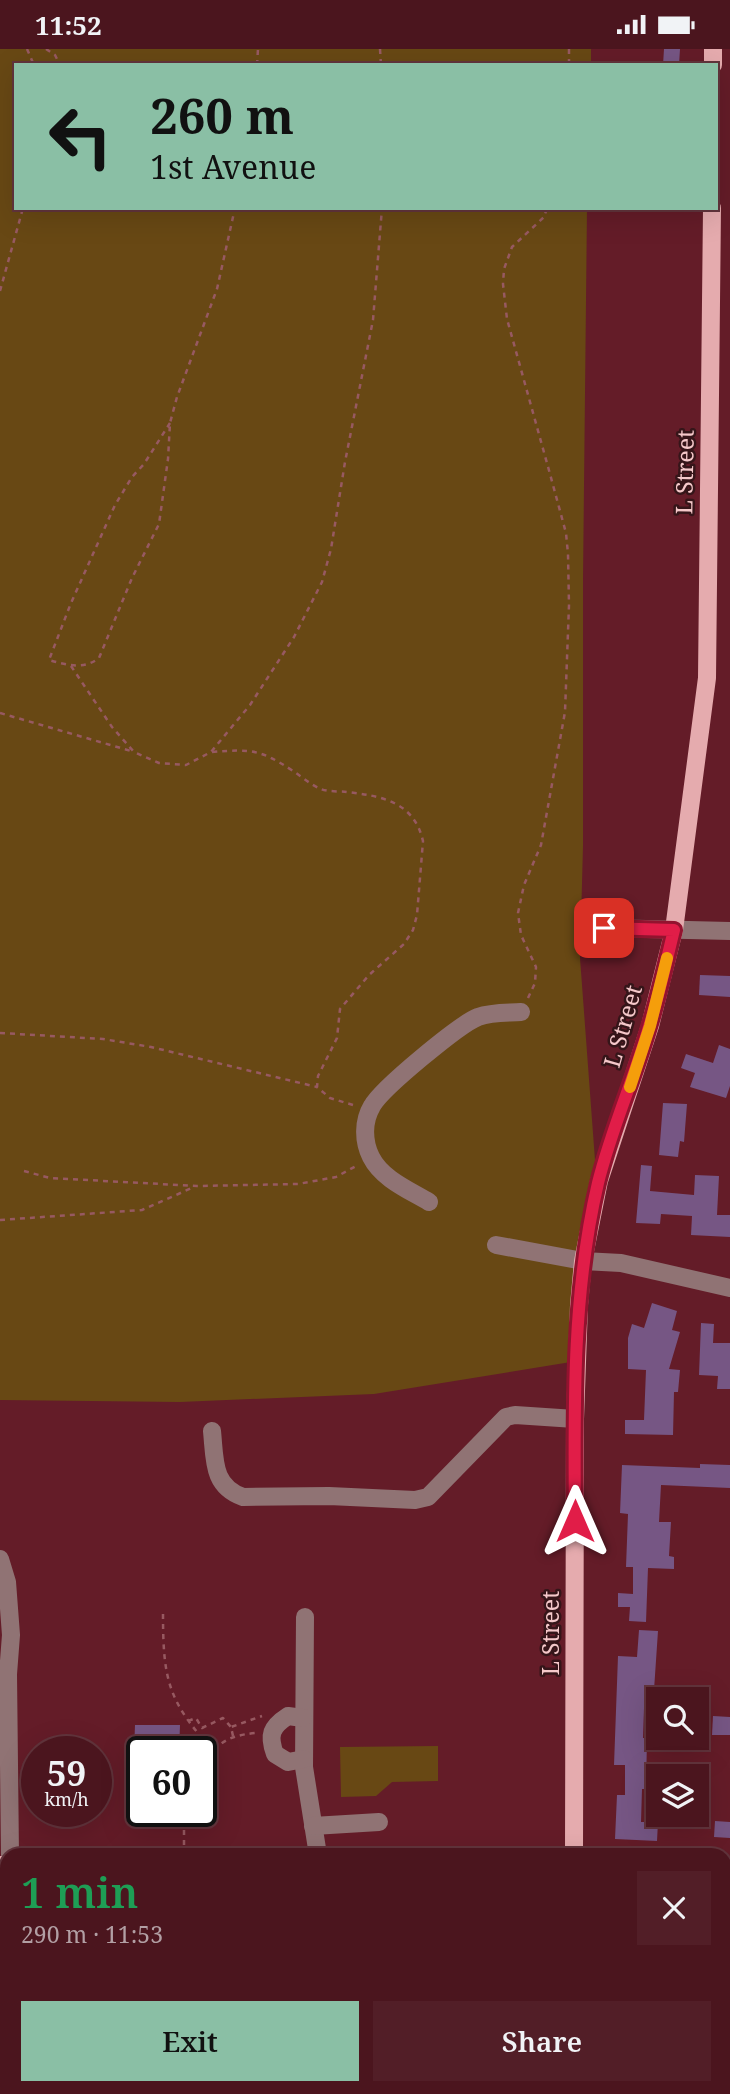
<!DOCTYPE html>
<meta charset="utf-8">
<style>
body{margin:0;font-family:"Noto Serif",serif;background:#521e27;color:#f1f3f6;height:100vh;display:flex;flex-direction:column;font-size:26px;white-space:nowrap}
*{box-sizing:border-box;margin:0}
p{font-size:23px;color:#b29fa4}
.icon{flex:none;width:38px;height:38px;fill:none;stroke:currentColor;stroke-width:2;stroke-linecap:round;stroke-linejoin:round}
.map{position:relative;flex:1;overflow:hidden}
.panel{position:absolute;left:0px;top:1799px;width:732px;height:247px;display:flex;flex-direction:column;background:#4b151e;border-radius:21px 21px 0 0;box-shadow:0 7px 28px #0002,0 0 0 2px #62343c}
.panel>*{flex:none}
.hud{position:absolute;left:14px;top:14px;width:704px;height:147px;border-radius:0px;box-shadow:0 7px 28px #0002,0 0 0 2px #62343c;background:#8abfa5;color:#111;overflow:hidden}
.fabs{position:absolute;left:646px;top:1638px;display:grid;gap:14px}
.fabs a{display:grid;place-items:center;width:63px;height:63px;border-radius:0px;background:#4b151e;box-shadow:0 7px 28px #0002,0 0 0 2px #62343c;font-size:35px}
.speed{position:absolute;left:21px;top:1687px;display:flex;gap:14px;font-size:35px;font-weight:700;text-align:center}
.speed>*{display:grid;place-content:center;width:91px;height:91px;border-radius:50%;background:#4b151e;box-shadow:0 7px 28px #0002,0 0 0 2px #62343c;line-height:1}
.speed small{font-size:18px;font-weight:400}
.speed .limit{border:4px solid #111;border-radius:10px;background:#fff;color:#111}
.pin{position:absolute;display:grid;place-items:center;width:60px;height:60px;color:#fff;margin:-30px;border-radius:14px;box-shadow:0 4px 10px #0006}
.me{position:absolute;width:77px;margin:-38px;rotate:0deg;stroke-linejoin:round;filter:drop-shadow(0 0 5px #0008)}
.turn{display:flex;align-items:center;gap:24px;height:147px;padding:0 21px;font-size:32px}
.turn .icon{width:91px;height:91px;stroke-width:2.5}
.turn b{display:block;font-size:49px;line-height:60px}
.round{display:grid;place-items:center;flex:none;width:74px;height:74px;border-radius:0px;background:#521e27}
.overview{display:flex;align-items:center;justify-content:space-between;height:119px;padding:0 21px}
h1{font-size:42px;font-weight:600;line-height:52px;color:#1e9e55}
.cta{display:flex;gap:14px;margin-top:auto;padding:14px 21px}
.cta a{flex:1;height:80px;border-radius:0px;background:#8abfa5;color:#111;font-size:28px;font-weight:600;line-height:80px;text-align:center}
.cta a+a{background:#521e27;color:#f1f3f6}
.status{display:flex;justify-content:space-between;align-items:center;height:49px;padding:0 35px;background:#4b151e;direction:ltr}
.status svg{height:19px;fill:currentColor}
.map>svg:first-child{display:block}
.green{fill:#684814}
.building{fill:#765684}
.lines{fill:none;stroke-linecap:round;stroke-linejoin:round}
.path{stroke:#975961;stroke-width:2.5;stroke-dasharray:5 5;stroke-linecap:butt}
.minor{stroke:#907374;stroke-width:18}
.major{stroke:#e5abae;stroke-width:18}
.route-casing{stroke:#92132f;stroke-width:18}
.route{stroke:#e11d48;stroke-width:12}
.slow{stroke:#f59e0b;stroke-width:12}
.labels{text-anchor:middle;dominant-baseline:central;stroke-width:5;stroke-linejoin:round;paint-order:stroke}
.street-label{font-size:23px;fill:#f5c8ca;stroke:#351519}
</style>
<div class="status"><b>11:52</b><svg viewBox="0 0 49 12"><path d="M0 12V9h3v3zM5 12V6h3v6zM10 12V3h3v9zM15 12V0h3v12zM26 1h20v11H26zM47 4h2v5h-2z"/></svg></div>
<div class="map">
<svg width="730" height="2045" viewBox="0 0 730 2045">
<rect width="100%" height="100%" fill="#641c28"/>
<!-- green -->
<g class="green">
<polygon points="0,0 591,0 591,16 16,16 16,159 587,159 583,531 583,797 580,909 597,1138 577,1312 374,1345 180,1353 0,1351"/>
<polygon points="438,1697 438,1732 392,1733 376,1747 341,1748 340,1698"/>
</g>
<!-- building -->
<g class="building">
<polygon points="664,0 680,0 679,16 663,16"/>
<polygon points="700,926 730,927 730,948 699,946"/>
<polygon points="719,996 730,1000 730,1037 726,1049 690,1038 695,1024 681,1019 686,1005 713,1014"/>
<polygon points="663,1054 687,1055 684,1093 680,1092 678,1108 659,1106"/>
<polygon points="641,1116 652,1117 650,1142 694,1146 695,1126 719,1127 717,1166 730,1166 730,1188 691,1186 692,1167 661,1165 660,1175 636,1174"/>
<polygon points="652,1254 677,1262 672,1281 680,1283 669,1320 680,1321 678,1343 674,1343 673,1386 625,1385 625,1371 644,1371 646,1321 628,1320 628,1289 632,1275 644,1279"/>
<polygon points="701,1274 714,1275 713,1294 730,1294 730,1340 717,1340 718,1327 699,1326"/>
<polygon points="700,1415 730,1416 730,1439 661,1436 659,1473 671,1473 669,1507 674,1508 674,1520 648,1519 646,1573 629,1572 630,1558 618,1558 618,1544 633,1545 633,1518 626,1518 628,1465 620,1464 622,1416 700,1419"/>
<polygon points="639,1581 658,1582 654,1641 658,1641 658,1660 644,1659 643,1689 647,1689 646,1740 642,1740 641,1773 658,1773 657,1792 615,1790 617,1746 625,1746 625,1716 614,1716 618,1607 637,1608"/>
<polygon points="713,1667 730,1668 730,1686 712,1686"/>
<polygon points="135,1676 180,1676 179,1703 134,1703"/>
<polygon points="144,1762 168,1762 168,1776 144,1775"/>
<polygon points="715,1772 730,1773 730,1789 714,1788"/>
</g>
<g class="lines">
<!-- path -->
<g class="path">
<polyline points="27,0 34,16"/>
<polyline points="46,0 55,6 60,16"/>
<polyline points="380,0 381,16"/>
<polyline points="569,0 569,16"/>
<polyline points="257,16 258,0"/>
<polyline points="0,242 23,159"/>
<path d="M170,374L144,415L132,428L115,456L71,554L49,611C66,616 84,621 99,609L132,529L159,475L168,410L170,374L177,348L217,240L235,159"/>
<polyline points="71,617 112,678 134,703 159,714 186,716 211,703 250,656 294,588 322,533 331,500 345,413 373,271 382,159"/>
<polyline points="0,664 131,702"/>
<path d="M212,703C251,700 260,700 293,722C302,728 311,736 321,740C328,743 339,742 347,743C382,747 414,753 423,792L417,866L413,881L404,895L369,926L340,960L337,989L318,1027L317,1038L330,1049L353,1056"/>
<polyline points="528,949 535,934 536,918 521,886 518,864 524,836 541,796 565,663 569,556 568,505 566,484 550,425 507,270 503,235 504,220 512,198 544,168 547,159"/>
<polyline points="0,984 103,990 151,998 317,1038"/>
<polyline points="24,1122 50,1129 197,1137 298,1135 336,1128 356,1117"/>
<polyline points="0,1171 142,1161 194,1138"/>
<path d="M163,1565C163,1630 168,1653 213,1701"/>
<polyline points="188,1672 196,1669 202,1679 223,1669 231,1678"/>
<polyline points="233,1687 231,1678 262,1667"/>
<path d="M201,1716C219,1694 226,1687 255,1684"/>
<polyline points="184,1806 184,1762"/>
</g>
<!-- minor -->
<g class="minor">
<polyline points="604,879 730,882"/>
<path d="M429,1153C409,1141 382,1130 371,1108C363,1092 363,1072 372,1057C382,1039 460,975 478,968C492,963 507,964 521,963"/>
<polyline points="496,1196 583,1212 621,1214 730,1239"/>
<path d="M212,1382C215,1411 212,1437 243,1448L329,1447L415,1451L428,1448L506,1368L515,1366L575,1370"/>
<polyline points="0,1510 7,1533 11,1586 8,1625 10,1806"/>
<polyline points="305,1568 304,1718 318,1806"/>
<path d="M303,1669L288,1667C271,1678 268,1686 275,1705L288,1713L304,1710"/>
<polyline points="313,1777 379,1773"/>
<polyline points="209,2045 209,2039"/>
</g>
<!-- major -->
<g class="major">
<polyline points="713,16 713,0"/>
<polyline points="574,1806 575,1370 579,1256 583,1212 599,1132 650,977 674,881 707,629 712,159"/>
<polyline points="0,1816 7,1816"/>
<polyline points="724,1829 730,1829"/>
<polyline points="573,2045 573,2039"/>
</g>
</g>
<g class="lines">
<defs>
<path id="route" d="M575,1472C574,1360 572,1244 598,1134C611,1081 634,1030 649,978C659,946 666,913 674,881L604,879"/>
</defs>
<!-- route casing -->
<use href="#route" class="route-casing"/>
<!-- route -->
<use href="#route" class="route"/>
<!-- slow -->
<polyline class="slow" points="630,1038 650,977 667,909"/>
</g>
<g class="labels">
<!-- street labels -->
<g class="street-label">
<text transform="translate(684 423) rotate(-89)">L Street</text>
<text transform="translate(622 977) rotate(-74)">L Street</text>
<text transform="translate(550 1584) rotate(-90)">L Street</text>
</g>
</g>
</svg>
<div class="fabs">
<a><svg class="icon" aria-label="search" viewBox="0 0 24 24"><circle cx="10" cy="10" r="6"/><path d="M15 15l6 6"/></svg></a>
<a><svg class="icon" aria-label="layers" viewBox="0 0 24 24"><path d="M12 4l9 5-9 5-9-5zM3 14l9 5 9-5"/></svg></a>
</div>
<div class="speed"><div>59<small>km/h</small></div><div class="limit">60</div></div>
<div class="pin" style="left:604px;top:879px;background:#d93025"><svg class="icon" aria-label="arrive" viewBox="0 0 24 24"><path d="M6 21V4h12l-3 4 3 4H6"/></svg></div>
<svg class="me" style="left:575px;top:1472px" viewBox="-20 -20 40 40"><path d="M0-17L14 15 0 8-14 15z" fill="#e11d48" stroke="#fff" stroke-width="4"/></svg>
<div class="hud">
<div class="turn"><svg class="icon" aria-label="left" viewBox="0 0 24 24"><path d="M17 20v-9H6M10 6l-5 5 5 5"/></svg><div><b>260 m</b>1st Avenue</div></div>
</div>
<section class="panel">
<div class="overview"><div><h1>1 min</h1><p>290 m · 11:53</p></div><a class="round"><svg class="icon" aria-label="close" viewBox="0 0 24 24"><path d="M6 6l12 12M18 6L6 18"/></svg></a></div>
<div class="cta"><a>Exit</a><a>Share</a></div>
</section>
</div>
